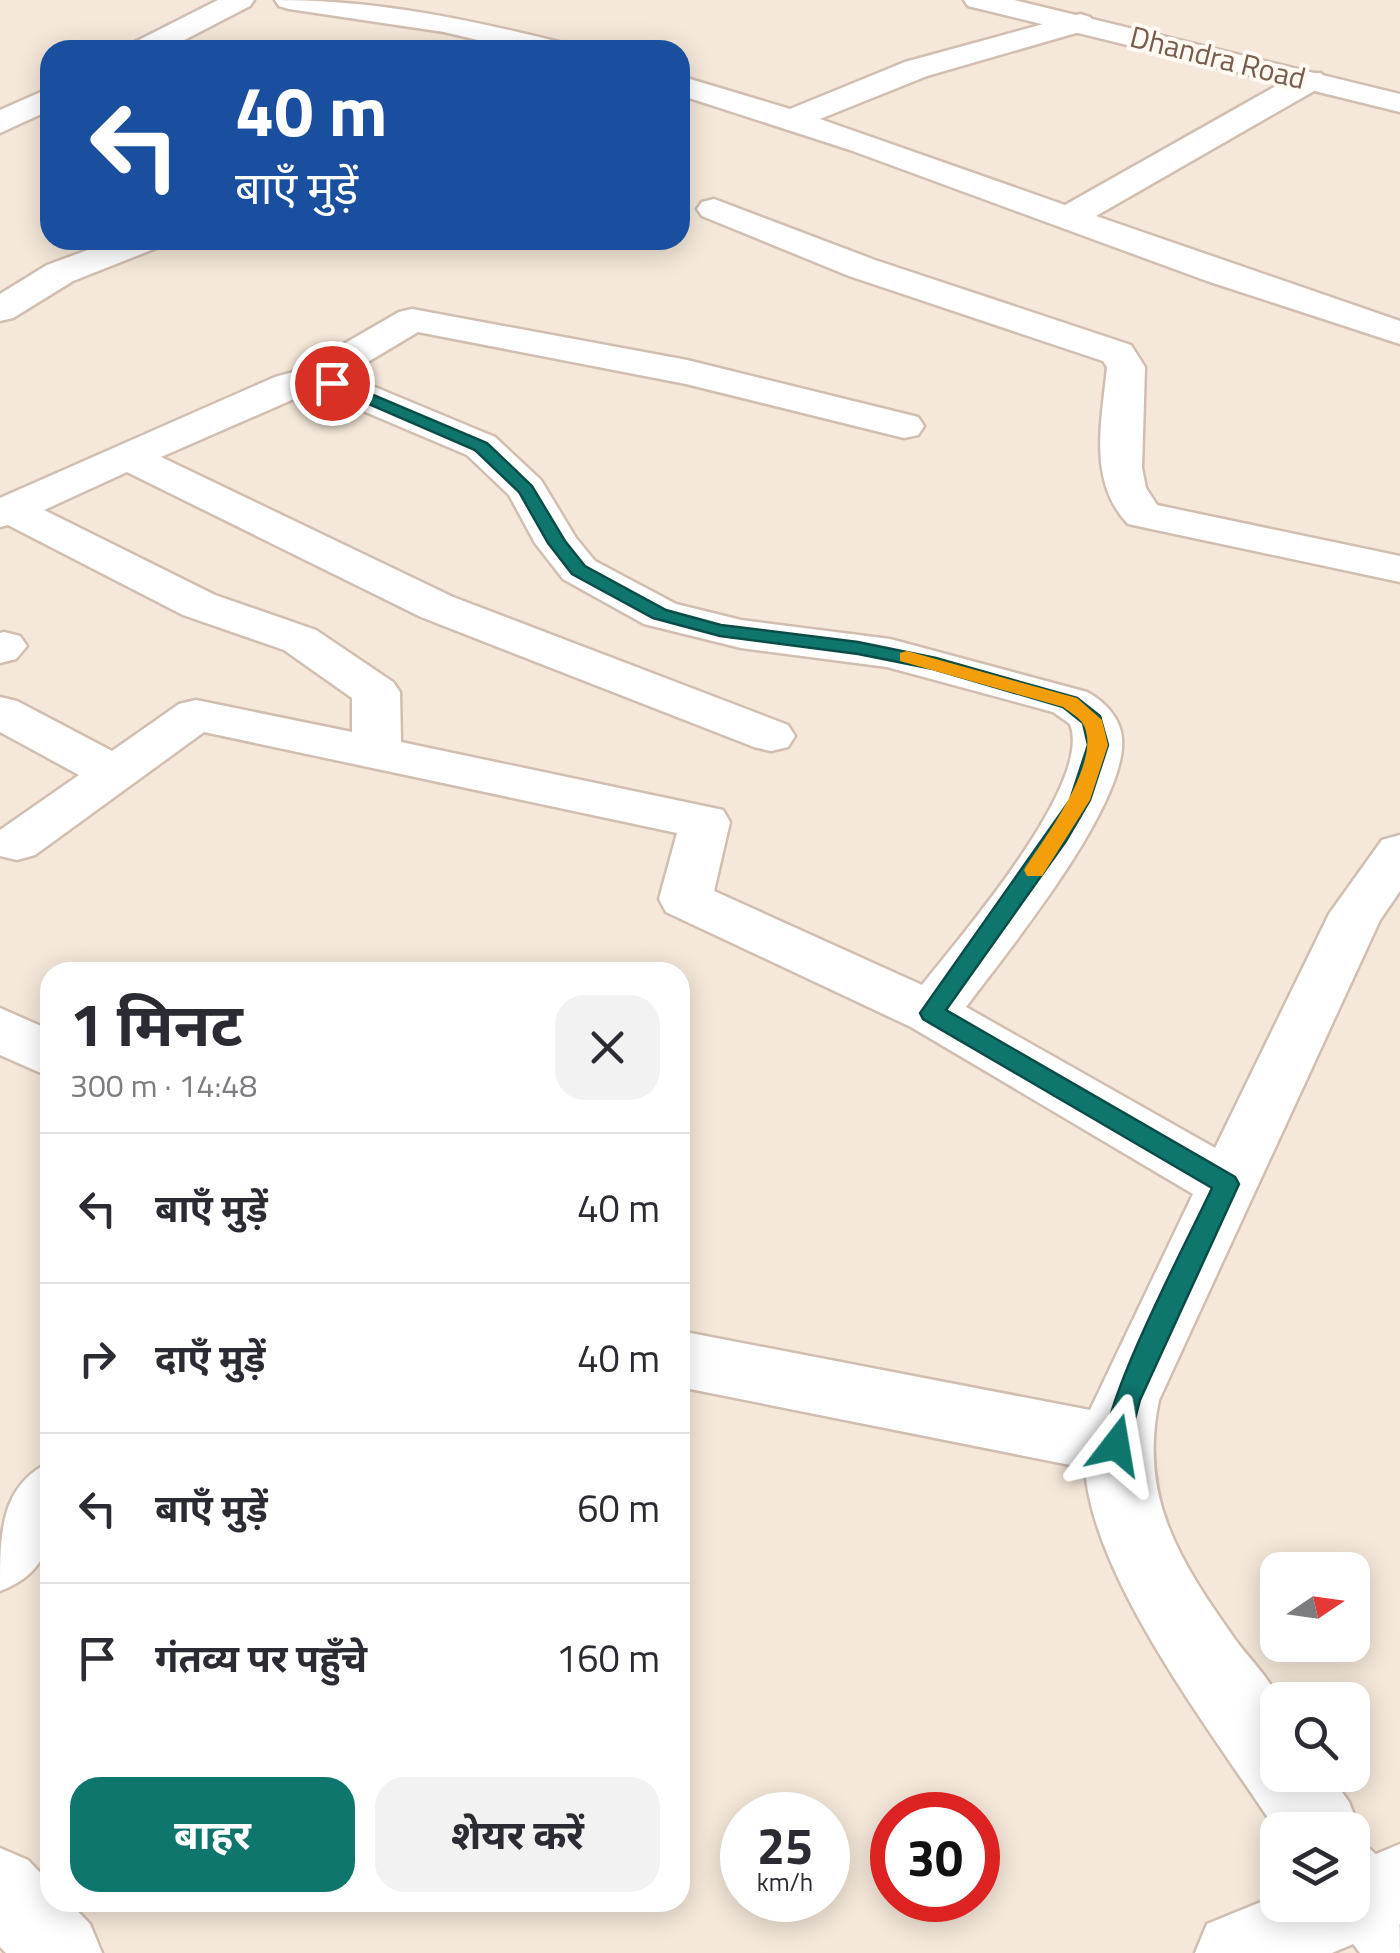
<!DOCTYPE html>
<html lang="hi">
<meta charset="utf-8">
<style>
body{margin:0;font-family:"Titillium Web","Noto Sans Devanagari",sans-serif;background:#f2f2f3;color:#2b2b33;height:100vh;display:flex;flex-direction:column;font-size:38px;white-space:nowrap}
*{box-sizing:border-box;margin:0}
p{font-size:32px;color:#7c7c81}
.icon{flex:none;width:55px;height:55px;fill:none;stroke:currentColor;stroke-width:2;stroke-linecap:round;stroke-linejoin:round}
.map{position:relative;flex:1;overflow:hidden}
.side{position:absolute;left:40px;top:962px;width:650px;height:950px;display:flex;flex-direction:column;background:#fff;border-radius:30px;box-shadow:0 5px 25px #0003}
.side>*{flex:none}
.banner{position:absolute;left:40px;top:40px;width:650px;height:210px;border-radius:30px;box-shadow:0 5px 25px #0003;background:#1a4fa0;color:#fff;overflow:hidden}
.needle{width:65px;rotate:77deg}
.fabs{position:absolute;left:1260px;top:1552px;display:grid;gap:20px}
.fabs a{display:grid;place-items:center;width:110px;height:110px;border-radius:20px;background:#fff;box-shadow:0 5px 25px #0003;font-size:50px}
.speed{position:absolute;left:720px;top:1792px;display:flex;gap:20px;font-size:50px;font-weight:700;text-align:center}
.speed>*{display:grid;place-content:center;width:130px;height:130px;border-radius:50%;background:#fff;box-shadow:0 5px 25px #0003;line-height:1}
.speed small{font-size:25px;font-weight:400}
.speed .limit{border:15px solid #d22;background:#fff;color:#111}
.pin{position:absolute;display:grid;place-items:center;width:85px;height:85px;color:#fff;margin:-42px;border:5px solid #fff;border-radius:50%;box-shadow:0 2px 10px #0007}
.me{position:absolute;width:110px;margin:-55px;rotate:14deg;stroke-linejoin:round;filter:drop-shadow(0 0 8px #0008)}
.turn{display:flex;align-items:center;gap:35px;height:210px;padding:0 30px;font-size:45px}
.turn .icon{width:130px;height:130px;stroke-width:2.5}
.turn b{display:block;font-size:70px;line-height:85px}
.round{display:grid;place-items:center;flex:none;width:105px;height:105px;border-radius:30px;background:#f2f2f3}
.headline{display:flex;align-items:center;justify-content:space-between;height:170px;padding:0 30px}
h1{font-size:60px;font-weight:700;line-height:75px}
.button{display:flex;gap:20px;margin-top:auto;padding:20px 30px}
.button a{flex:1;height:115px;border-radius:30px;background:#0f766e;color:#fff;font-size:40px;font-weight:700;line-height:115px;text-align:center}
.button a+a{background:#f2f2f3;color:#2b2b33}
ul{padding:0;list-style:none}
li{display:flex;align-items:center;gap:30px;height:150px;padding:0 30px;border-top:2px solid #e1e1e2}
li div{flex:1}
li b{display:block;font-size:38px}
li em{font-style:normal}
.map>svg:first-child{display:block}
.residential{fill:#f5e8da;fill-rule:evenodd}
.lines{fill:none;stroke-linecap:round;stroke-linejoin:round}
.minor-casing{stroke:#d1beb0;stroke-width:5}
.tertiary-casing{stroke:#d1beb0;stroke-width:5}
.minor{fill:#fff;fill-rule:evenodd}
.tertiary{fill:#fff;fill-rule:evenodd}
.route{fill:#0f766e;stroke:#0a4d48;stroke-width:2.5}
.slow{fill:#f59e0b}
.labels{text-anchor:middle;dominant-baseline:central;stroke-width:8;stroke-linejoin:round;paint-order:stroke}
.far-street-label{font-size:30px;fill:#7a5c4d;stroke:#fffaf3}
</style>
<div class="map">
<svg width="1400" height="1953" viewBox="0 0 1400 1953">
<rect width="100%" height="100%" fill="#fdf6ec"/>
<!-- residential -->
<path class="residential" d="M0,0H1400V1953H0ZM50,50H680V240H50ZM50,972H680V1902H50ZM1278,1570H1352V1645H1278ZM1278,1700H1352V1775H1278ZM742,1815H828V1900H742ZM892,1815H978V1900H892ZM1278,1830H1352V1905H1278Z"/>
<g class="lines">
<defs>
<g id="minor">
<polygon points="218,0 254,0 250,6 165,50 127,50 131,44"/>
<path d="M275,0C377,0 467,19 567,44L571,50H519L444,32L289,9L279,6Z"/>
<polygon points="1080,14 1090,17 1095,23 1090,29 927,76 820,119 1065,205 1299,73 1321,73 1326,80 1321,87 1096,216 1400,321 1400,344 1207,281 850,150 680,95 680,76 790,109 905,62"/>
<polygon points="50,88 50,110 0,133 0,110"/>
<path d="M714,199L875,260L1131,345L1145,367L1142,468L1146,488L1157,505L1400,556V582L1128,524C1087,481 1102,421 1107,367L1103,361L849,276L702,216L697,209L702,202Z"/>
<polygon points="115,240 165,240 159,247 73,281 13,318 0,321 0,294 47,265"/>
<path d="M412,309L687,360L918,417L924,426L918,435L904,438L686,384L418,332L346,375L495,437L541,480L576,538L595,561L676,604L741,620L890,639L1087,692C1104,701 1121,718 1122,739C1127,806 1007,952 966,1007L1215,1148L1329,914L1382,840L1400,835V891L1380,920L1159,1400C1138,1499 1181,1563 1237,1642C1249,1658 1271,1680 1278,1699C1282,1712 1278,1757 1278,1775H1330L1349,1802L1360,1830L1356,1840C1400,1864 1400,1899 1400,1953H1360L1324,1905H1352V1830L1278,1833C1216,1737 1093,1582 1085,1468L680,1387V1331L1090,1410L1193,1194L911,1027L666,912L659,899L677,833L204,732L35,855L17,860L0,856V830L79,775L0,732V697L17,701L112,751L179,704L196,700L352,732V698L284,650L183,615L8,525L0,527V498L275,377L297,371L399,312ZM310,392L323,394L467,455L509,495L535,543L563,579L644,624L741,648L887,667L1053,712L1070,724C1094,783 959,938 922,985L714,891L730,822L723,810L401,742L400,692L393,682L316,630L215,595L44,510L127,472L421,617L754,747L771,751L788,747L795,736L788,725L453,597L161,457Z"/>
<polygon points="4,632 20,636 27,646 16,659 0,663 0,633"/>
<polygon points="0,1008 50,1030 50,1077 0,1055"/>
<path d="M50,1462C50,1519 63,1567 0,1591C0,1533 0,1486 50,1462Z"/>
</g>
<g id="tertiary">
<polygon points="964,0 1014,0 1400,94 1400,112 968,6"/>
<polygon points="1400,1844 1400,1924 1332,1953 1195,1953 1207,1924 1278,1895 1278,1905 1352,1905 1352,1864"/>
<polygon points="0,1848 28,1860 50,1883 50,1902 69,1902 90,1924 102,1953 6,1953 0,1947"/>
</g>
</defs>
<!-- minor casing -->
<use href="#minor" class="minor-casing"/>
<!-- tertiary casing -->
<use href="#tertiary" class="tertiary-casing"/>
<!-- minor -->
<use href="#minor" class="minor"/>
<!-- tertiary -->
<use href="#tertiary" class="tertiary"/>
</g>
<!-- route -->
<path class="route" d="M327,380H338L487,443L532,486L565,541L585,566L666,610L721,625L858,642L936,658L1077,698L1100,716L1108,745L1090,800L1066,841L946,1010L1235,1177L1239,1184L1140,1400L1126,1453L1116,1457L1107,1453C1091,1421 1193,1230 1212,1188L923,1019L920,1013L1070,800L1088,745L1083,723L1063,707L933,669L858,654L720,636L653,618L572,574L548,543L519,492L475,450L327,386Z"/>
<!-- slow -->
<path class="slow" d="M907,651L1077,698L1102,720L1108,745L1090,800L1042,876H1027L1024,870C1042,841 1108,756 1081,721C1077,716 1068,711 1063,707L900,661V653Z"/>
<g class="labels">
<!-- far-street labels -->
<g class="far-street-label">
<text transform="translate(1218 57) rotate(14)">Dhandra Road</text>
</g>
</g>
</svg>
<div class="fabs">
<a><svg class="needle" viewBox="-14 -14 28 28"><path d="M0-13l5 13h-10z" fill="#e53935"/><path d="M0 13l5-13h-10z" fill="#7c7c81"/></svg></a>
<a><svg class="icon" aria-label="search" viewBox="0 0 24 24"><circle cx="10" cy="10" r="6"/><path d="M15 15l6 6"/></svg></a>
<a><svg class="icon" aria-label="layers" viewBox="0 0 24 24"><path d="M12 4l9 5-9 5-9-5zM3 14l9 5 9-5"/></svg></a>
</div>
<div class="speed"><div>25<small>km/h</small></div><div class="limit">30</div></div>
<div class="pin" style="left:332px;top:383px;background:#d93025"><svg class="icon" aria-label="arrive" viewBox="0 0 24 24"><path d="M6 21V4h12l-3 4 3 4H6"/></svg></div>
<svg class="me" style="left:1116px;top:1445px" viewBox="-20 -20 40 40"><path d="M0-17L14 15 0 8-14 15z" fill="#0f766e" stroke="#fff" stroke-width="4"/></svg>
<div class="banner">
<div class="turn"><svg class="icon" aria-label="left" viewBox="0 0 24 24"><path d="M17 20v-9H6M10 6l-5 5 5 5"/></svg><div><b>40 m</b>बाएँ मुड़ें</div></div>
</div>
<section class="side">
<div class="headline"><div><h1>1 मिनट</h1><p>300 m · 14:48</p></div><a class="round"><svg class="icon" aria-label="close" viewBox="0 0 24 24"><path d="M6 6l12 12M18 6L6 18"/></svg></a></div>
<ul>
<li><svg class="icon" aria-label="left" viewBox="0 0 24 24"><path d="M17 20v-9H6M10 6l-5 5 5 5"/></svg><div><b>बाएँ मुड़ें</b></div><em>40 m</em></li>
<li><svg class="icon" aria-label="right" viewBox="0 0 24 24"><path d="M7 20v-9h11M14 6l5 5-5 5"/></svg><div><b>दाएँ मुड़ें</b></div><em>40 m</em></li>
<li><svg class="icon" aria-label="left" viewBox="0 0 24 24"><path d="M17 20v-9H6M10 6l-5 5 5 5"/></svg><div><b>बाएँ मुड़ें</b></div><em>60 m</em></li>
<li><svg class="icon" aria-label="arrive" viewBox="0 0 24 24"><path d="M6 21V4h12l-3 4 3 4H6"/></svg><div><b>गंतव्य पर पहुँचे</b></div><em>160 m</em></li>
</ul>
<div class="button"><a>बाहर</a><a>शेयर करें</a></div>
</section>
</div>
